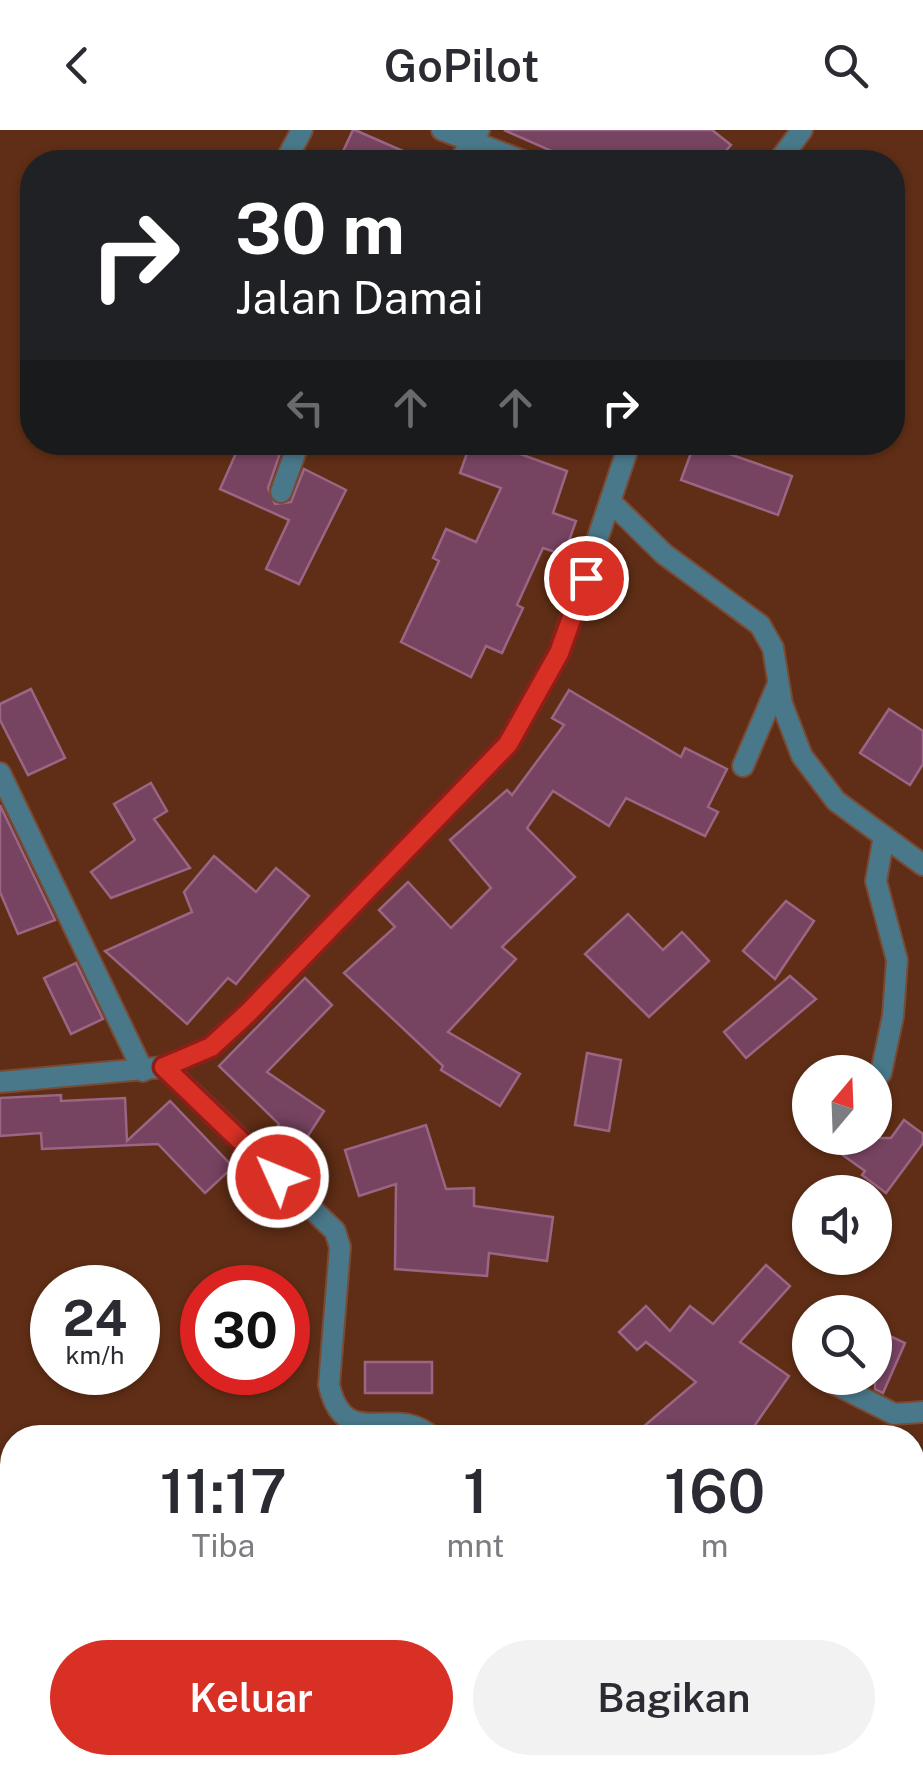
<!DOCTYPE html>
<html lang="id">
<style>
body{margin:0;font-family:"Public Sans",sans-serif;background:#f2f2f3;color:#2b2b33;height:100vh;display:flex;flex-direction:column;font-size:38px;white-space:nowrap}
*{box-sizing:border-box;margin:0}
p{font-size:32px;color:#7c7c81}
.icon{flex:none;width:55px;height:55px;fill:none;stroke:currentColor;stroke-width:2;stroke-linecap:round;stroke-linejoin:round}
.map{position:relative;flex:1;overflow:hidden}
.sheet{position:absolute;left:0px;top:1295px;width:925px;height:350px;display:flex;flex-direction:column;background:#fff;border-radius:40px 40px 0 0;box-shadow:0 2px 8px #0004}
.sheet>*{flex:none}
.guide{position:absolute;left:20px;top:20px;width:885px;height:305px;border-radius:40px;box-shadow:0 2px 8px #0004;background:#202124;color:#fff;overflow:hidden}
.needle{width:65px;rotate:19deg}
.buttons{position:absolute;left:792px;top:925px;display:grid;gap:20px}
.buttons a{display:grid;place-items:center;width:100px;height:100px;border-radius:50%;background:#fff;box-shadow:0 2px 8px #0004;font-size:50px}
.speed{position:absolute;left:30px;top:1135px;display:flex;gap:20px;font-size:50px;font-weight:700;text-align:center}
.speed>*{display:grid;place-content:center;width:130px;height:130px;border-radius:50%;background:#fff;box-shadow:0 2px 8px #0004;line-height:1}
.speed small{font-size:25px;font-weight:400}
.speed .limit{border:15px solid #d22;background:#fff;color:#111}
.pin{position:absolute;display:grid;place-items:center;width:85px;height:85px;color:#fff;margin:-42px;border:5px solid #fff;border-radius:50%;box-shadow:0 2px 10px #0007}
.me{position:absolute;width:110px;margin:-55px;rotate:314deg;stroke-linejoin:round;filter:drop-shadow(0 0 8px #0008)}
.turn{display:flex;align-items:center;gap:35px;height:210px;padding:0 50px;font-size:45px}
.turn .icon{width:130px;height:130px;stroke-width:2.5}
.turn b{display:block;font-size:70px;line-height:85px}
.lanes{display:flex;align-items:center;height:95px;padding:0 50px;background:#0003;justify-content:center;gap:50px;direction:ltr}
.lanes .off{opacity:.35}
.eta{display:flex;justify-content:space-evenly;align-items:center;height:170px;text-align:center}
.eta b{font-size:60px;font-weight:600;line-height:70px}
.action{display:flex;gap:20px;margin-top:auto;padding:20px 50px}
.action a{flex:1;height:115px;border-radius:60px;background:#d93025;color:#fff;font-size:40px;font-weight:600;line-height:115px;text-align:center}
.action a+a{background:#f2f2f3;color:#2b2b33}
header{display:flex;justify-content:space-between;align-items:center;height:130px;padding:0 50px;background:#fff;font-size:45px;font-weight:600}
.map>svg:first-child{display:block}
.building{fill:#764361;stroke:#9b6584;stroke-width:2.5}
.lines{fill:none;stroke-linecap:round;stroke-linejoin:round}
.minor-casing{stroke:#794a34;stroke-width:24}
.minor{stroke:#49788a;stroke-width:20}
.route-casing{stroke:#8d1f18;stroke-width:25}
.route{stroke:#d93025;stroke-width:18}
</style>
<header><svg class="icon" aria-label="back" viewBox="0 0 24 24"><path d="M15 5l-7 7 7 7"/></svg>GoPilot<svg class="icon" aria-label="search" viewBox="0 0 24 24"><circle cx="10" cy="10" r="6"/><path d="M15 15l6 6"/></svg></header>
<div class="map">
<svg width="923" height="1645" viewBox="0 0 923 1645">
<rect width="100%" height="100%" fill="#602e16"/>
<!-- building -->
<g class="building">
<polygon points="353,0 355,0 428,32 338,32"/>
<polygon points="504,0 712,0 731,15 716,32 546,32 554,22"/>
<polygon points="241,312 284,312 268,358 275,374 291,372 304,339 346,360 299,454 266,439 289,390 220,359"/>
<polygon points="471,312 487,312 567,341 553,383 576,391 564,425 543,418 517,475 523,478 502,523 486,516 471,547 401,512 439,431 433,428 446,399 476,412 501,358 460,343"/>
<polygon points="695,312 792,346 778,385 681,350"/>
<polygon points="31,559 65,628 28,645 0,590 0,574"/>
<polygon points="569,560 681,627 685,618 727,639 708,677 718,682 705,706 626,668 609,696 553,661 527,698 575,747 502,817 516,829 448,902 520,944 500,976 441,940 443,936 344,843 395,797 379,780 408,752 451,798 491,758 450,710 507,660 512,665 564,595 552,588"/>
<polygon points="889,579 923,601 923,634 910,655 860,623"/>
<polygon points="151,653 167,681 154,689 190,738 111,768 91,742 135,710 114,674"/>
<polygon points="0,675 55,790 18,804 0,762"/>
<polygon points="214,726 256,762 276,738 309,766 236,854 228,848 187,894 105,821 192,782 184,762"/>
<polygon points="786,771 814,791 775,849 743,821"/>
<polygon points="628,784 663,820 682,802 709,831 649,887 585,824"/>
<polygon points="76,833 103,889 71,904 44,848"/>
<polygon points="790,846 816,869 746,928 724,902"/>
<polygon points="305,848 332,875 267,942 324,981 302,1015 277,999 279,994 219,936"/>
<polygon points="587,923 621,930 609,1001 575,995"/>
<polygon points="61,965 61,971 125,968 127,1011 170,971 233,1037 205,1063 158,1014 42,1019 41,1003 0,1006 0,968"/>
<polygon points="904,990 923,1004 923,1013 886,1063 862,1045 865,1041 819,1008 891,1008"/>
<polygon points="426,995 446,1059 474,1058 474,1076 553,1087 547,1131 489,1123 487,1146 395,1139 396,1054 359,1066 345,1020"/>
<polygon points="766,1135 790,1156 740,1212 789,1246 746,1308 630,1308 696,1252 646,1212 637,1220 619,1202 646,1176 670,1201 690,1176 713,1194"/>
<polygon points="875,1199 905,1213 883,1263 875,1259"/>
<rect x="365" y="1232" width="67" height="31"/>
</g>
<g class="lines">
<defs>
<g id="minor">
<polyline points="442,0 526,32"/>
<polyline points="285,32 302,0"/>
<polyline points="459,32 479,0"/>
<polyline points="778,32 802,0"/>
<polyline points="281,362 299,312"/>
<polyline points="612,373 664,424 760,495 773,518 782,574 802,626 836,671 923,735"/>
<polyline points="743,636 778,554"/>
<polyline points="0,643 143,941"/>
<path d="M165,937L335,1101L340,1117L329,1255C345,1325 396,1271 433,1308"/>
<polyline points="881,943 893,886 897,830 876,751 884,706"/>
<polyline points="0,952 165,937 211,917 248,883 508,614 559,523 630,312"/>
<polyline points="825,1249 894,1284 923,1282"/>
<polyline points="393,1645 408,1632"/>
</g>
</defs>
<!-- minor casing -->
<use href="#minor" class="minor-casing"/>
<!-- minor -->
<use href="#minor" class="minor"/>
</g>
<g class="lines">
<defs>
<polyline id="route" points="278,1047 164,937 211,917 248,883 508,614 559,523 586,448"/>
</defs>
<!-- route casing -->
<use href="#route" class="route-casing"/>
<!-- route -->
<use href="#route" class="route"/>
</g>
</svg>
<div class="buttons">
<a><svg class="needle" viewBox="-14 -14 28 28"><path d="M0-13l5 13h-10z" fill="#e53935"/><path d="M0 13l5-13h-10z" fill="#7c7c81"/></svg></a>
<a><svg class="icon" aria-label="sound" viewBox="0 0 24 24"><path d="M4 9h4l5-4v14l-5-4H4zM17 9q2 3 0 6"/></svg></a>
<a><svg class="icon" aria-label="search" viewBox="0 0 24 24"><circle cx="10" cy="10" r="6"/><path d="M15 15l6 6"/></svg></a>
</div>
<div class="speed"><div>24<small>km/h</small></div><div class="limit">30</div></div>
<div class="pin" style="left:586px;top:448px;background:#d93025"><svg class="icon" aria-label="arrive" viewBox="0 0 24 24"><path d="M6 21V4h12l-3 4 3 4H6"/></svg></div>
<svg class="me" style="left:278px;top:1047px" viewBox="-20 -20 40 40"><circle r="17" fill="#d93025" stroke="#fff" stroke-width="3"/><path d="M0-11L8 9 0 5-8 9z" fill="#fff"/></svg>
<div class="guide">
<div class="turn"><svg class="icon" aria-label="right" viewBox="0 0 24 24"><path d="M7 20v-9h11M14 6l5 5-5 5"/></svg><div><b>30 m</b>Jalan Damai</div></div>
<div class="lanes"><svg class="icon off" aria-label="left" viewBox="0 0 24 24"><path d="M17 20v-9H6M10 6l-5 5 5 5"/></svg><svg class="icon off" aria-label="ahead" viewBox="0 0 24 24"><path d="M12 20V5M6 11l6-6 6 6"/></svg><svg class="icon off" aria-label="ahead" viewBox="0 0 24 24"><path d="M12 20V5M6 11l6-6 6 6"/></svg><svg class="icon" aria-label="right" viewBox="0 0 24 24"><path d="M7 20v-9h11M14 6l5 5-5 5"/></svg></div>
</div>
<section class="sheet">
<div class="eta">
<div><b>11:17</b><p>Tiba</p></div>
<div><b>1</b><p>mnt</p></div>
<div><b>160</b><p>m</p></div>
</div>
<div class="action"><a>Keluar</a><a>Bagikan</a></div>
</section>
</div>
